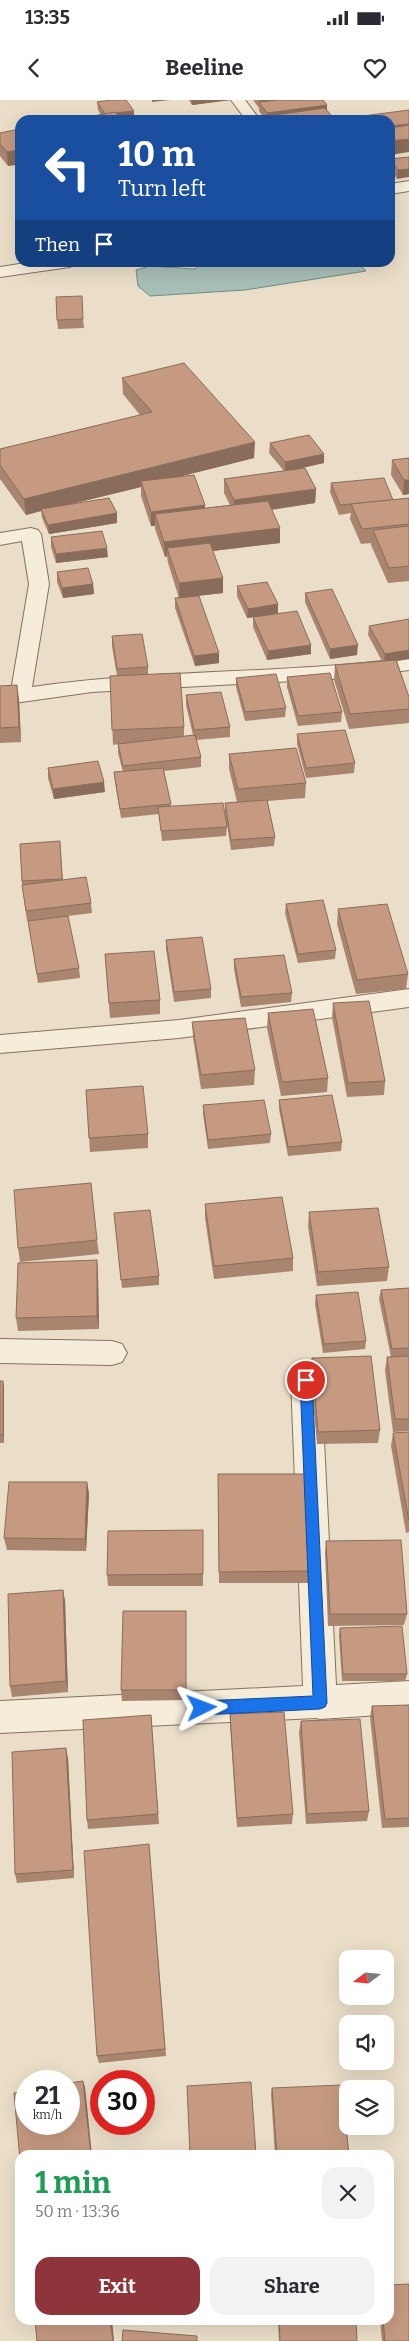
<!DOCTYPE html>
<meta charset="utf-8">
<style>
body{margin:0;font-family:Bitter,serif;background:#f2f2f3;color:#2b2b33;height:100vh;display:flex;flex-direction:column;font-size:19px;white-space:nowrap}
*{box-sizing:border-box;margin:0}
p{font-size:16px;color:#7c7c81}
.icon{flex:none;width:28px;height:28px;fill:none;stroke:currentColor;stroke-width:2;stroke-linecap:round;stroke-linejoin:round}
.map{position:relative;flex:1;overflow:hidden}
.sheet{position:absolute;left:15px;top:2050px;width:379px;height:175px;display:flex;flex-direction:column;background:#fff;border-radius:15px;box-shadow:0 5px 20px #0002}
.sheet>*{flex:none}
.banner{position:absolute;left:15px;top:15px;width:380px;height:152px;border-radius:15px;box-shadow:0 5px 20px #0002;background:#1a4fa0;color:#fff;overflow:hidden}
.needle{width:32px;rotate:254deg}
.fabs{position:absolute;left:339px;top:1850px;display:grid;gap:10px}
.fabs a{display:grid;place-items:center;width:55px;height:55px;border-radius:10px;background:#fff;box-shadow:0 5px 20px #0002;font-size:25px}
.speed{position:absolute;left:15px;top:1970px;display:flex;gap:10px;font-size:25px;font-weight:700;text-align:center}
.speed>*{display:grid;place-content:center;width:65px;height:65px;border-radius:50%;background:#fff;box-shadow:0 5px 20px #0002;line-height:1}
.speed small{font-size:12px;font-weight:400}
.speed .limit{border:8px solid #d22;background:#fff;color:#111}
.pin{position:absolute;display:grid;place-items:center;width:42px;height:42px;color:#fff;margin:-21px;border:2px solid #fff;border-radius:50%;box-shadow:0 1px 5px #0007}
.me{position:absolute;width:55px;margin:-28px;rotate:87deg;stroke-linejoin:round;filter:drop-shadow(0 0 4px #0008)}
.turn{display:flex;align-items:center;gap:18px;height:105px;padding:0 20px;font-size:22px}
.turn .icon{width:65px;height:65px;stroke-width:2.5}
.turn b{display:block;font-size:35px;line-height:42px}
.then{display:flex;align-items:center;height:48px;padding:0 20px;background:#0003;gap:10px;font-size:19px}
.round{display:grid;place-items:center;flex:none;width:52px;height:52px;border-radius:15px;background:#f2f2f3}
.summary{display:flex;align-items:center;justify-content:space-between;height:85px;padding:0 20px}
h1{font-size:30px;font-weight:700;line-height:38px;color:#1e9e55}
.action{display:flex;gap:10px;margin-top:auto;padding:10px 20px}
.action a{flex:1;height:58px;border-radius:15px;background:#8e343a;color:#fff;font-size:20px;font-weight:700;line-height:58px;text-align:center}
.action a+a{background:#f2f2f3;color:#2b2b33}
.status{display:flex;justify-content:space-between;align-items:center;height:35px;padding:0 25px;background:#fff;direction:ltr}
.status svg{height:14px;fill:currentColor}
header{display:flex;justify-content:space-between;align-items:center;height:65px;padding:0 20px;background:#fff;font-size:22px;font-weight:700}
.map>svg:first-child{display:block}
.water{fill:#a8bfb7;stroke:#708c84}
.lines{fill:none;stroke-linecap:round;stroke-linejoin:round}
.street-casing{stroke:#85715f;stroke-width:2}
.street{fill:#f6ecda;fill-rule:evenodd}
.wall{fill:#a9846f}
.shaded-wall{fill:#8a6c5a}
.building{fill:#c59a81;stroke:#8a6c5a}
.route{fill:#1a73e8;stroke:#114b97}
</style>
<div class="status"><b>13:35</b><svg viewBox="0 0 49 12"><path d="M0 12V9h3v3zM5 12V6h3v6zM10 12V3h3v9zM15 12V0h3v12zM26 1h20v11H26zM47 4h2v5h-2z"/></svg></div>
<header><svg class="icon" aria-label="back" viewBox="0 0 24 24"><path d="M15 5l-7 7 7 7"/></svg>Beeline<svg class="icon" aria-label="heart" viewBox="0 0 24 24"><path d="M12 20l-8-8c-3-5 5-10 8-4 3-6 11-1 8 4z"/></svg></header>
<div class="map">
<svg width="409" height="2241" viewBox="0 0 409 2241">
<rect width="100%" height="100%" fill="#eadec8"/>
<!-- water -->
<polygon class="water" points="202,163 358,163 366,171 245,190 150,196 138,186 136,170 150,166 195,169"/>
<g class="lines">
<defs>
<g id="street">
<polygon points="231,0 245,0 260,20 246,20"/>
<polygon points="409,81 409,91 390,94 390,84"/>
<polygon points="32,162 78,162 70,167 0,177 0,167"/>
<path d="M31,428L38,430L41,434L49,484L32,587C157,569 284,574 409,558V570L349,578L92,592L0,605V591L15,589L12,585L29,484L22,441L0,445V433Z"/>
<polygon points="409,889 409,907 179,938 0,953 0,935 179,920"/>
<polygon points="0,1239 112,1241 122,1244 127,1253 122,1262 112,1265 0,1263"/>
<polygon points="306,1266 316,1270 321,1279 336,1585 409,1581 409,1613 320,1619 316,1618 0,1633 0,1601 303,1586 291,1279 296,1270"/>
</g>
</defs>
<!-- street casing -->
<use href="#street" class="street-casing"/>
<!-- street -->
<use href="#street" class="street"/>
</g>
<!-- wall -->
<g class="wall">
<polygon points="189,0 231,0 192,5"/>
<polygon points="253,0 323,0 327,11 335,20 266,20 259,11 259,8"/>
<polygon points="97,2 134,19 101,15 98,10"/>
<polygon points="20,29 20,64 8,66 0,56 0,33"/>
<polygon points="409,57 397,79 390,69 390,59"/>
<polygon points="83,219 84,228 58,229 57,220"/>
<polygon points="122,278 254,358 182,376 205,405 205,408 230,405 224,393 224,379 284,371 269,353 270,343 324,363 299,368 316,389 315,403 272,410 280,443 213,451 223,493 179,498 168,463 167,456 165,457 155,429 155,426 151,426 141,396 141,387 72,404 117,413 117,423 49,434 42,418 41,411 26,415 0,379 0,349 140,315 123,294"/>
<polygon points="409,358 409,394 403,395 391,375 392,360"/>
<polygon points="331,383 393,400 409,398 409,481 388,483 371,445 371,443 361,444 350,419 351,413 339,415 330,392"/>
<polygon points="51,437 108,457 56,463 51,447"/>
<polygon points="57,472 93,484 94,494 63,498 57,482"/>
<polygon points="237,486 278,504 278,514 311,554 267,560 253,527 253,517 247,518 237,496"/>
<polygon points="305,493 357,555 330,559 305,502"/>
<polygon points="175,498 219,563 195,566 175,508"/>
<polygon points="409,519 409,559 397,561 409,597 409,623 349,629 334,580 335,565 382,561 368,535 369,526"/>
<polygon points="112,536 148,567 148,575 184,627 184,636 193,635 186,605 186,595 230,627 230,637 196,640 201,657 201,667 164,671 171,706 227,727 226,736 162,741 159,714 121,718 115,682 114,672 123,672 118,653 118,644 113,645 110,576 117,576 112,546"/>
<polygon points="287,577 342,612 341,622 298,626 287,587"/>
<polygon points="236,578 286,608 285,617 245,621 236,587"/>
<polygon points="17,585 19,600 21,642 0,643 0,586"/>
<polygon points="297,634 355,663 354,673 306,678 297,644"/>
<polygon points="229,654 306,683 305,698 267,701 275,737 274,746 231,750 225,712 225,703 237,702 229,669"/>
<polygon points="48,668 105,692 54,699 48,678"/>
<polygon points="60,741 63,780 91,803 92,813 27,821 22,785 20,744"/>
<polygon points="286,804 336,850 335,859 298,863 285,813"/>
<polygon points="338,809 408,874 406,889 356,894 337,824"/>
<polygon points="28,821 79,868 80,878 38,883"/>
<polygon points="166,840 211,889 211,898 174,902 166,849"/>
<polygon points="105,854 160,900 160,914 110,918"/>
<polygon points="234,859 292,893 291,902 241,907 234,869"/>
<polygon points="333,903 385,981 384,995 347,997 332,917"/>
<polygon points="268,913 328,978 327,992 281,996 267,928"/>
<polygon points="192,922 255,970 254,985 201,989 193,937"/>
<polygon points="86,990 148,1034 148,1048 90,1052"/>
<polygon points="279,1000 342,1042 341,1051 288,1056 279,1009"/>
<polygon points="203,1005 271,1034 270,1043 208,1049 203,1014"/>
<polygon points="205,1104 293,1158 293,1171 214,1179 205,1118"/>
<polygon points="309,1112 389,1167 387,1181 317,1186 308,1126"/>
<polygon points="114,1113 159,1176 159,1185 122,1188"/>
<polygon points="97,1140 99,1154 20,1162 18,1148"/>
<polygon points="97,1160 98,1174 99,1229 18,1231 16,1218"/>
<polygon points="409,1188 409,1331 393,1332 385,1270 387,1257 391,1257 379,1199 381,1190"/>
<polygon points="316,1195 366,1241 365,1249 323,1253 315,1204"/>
<polygon points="312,1258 380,1330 378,1343 317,1344 310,1271"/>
<polygon points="0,1281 3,1281 4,1289 4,1343 0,1343"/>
<polygon points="409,1332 409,1432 406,1433 391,1346 393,1333"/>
<polygon points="218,1374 314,1471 313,1483 219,1483"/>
<polygon points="87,1382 89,1394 86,1451 7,1450 4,1438"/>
<polygon points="203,1430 203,1486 108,1486 107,1475"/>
<polygon points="326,1441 407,1514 404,1525 328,1526 325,1453"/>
<polygon points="63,1490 65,1501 68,1592 12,1597 10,1586"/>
<polygon points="186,1511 186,1600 122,1601 121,1590"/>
<polygon points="340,1528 407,1574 405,1581 342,1581 339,1535"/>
<polygon points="409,1605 409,1727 382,1728 370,1617 372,1606"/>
<polygon points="230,1614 293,1714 292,1724 237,1727 230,1625"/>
<polygon points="151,1615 159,1724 88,1729 87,1720"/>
<polygon points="301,1621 369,1711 367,1721 306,1724 299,1632"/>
<polygon points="68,1658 74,1778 17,1783 15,1774"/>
<polygon points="149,1744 166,1956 99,1963 97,1956"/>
<polygon points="272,1988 349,2055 275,2055 271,1994"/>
<polygon points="118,2220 139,2220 119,2222"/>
<polygon points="278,2220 356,2220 357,2241 279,2241"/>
<polygon points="380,2220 389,2220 409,2241 382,2241"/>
</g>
<!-- shaded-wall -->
<g class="shaded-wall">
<polygon points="152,0 170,0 152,2"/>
<polygon points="192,0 231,0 192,5"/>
<polygon points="260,0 317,0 260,3"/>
<polygon points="327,5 327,14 268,16 268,20 267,20 267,13"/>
<polygon points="134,11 134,19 105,20 105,14"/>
<polygon points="409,24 409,37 390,39 390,26"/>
<polygon points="409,39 409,52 390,55 390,41"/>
<polygon points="20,50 20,64 8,66 7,52"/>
<polygon points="409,69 409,77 397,79 398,70"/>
<polygon points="255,342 254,358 142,386 141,381 141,387 42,411 41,409 41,411 26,415 24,399"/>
<polygon points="324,354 324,363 285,372 285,362"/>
<polygon points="404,380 409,380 409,394 403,395"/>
<polygon points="316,389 315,403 234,415 234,400"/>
<polygon points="205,405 205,420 155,414 155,426 151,426 151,412"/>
<polygon points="117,413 117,423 49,434 48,425"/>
<polygon points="280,428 280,443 170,456 167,448 167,456 165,457 164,442"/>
<polygon points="107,448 108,457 56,463 56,454"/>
<polygon points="223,478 223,493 179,498 179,483"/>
<polygon points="93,484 94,494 63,498 62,488"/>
<polygon points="278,504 278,514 247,518 248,509"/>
<polygon points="311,545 311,554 267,560 268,551"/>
<polygon points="358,545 357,555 330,559 330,549"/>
<polygon points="409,550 409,559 384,563 385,554"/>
<polygon points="219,553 219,563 195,566 194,556"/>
<polygon points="17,585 19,600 21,642 19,627"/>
<polygon points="104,682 105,692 54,699 53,689"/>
<polygon points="97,1160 98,1174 99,1229 97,1216"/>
<polygon points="3,1281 4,1289 4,1343 3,1335"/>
<polygon points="87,1382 89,1394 86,1451 85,1439"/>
<polygon points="63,1490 65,1501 68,1592 66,1581"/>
<polygon points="66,1648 68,1658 74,1778 73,1770"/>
<polygon points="83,1981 85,1987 92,2055 91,2055"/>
<polygon points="110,2220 112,2220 114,2241 113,2241"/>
</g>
<!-- building -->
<g class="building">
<polygon points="111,0 126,0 134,11 105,14 97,2"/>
<polygon points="278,0 323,0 327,5 267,13 259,2"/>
<polygon points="325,8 335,20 272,20 268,16"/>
<polygon points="409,10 409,24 390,26 390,20 358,20 355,17"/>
<polygon points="115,12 122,20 72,20"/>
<polygon points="250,16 252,20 220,20"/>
<polygon points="409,25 409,39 390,41 390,28"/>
<polygon points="20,29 20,50 7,52 0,44 0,33"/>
<polygon points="409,57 409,69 398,70 390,59"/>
<polygon points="82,196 83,219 57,220 56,197"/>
<polygon points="184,263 255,342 24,399 0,365 0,349 152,312 122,278"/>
<polygon points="309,335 324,354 285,362 270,343"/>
<polygon points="409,358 409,380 404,380 392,360"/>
<polygon points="305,368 316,389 234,400 224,379"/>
<polygon points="194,375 205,405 151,412 141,381"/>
<polygon points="384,378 393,400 340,405 331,383"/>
<polygon points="109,398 117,413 48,425 41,409"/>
<polygon points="409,398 409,424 362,429 351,404"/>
<polygon points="268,401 280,428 164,442 155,414"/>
<polygon points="409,426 409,466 389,468 373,430"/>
<polygon points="102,431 107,448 56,454 51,437"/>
<polygon points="210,443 223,478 179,483 167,448"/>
<polygon points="88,468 93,484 62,488 57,472"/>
<polygon points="267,482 278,504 248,509 237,486"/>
<polygon points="332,489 358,545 330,549 305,493"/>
<polygon points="199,496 219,553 194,556 175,498"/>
<polygon points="297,511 311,545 268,551 253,517"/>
<polygon points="409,519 409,550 385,554 369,526"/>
<polygon points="142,534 148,567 117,569 112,536"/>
<polygon points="396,560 409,597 409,609 350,614 335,565"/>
<polygon points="180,573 184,627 112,630 110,576"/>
<polygon points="330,573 342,612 298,616 287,577"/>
<polygon points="276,574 286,608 245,612 236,578"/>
<polygon points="17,585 19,627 0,628 0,586"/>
<polygon points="221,592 230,627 194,630 186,595"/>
<polygon points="345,630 355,663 306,668 297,634"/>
<polygon points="195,635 201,657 123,666 118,644"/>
<polygon points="296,648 306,683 238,689 229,654"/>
<polygon points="98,661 104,682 53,689 48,668"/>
<polygon points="163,668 171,704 120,709 114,672"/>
<polygon points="267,700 275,737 231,740 225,703"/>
<polygon points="223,703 227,727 161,731 158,707"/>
<polygon points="60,741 62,779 22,781 20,744"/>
<polygon points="86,777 91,803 26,811 22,785"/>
<polygon points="323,800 336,850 298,854 286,804"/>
<polygon points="387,804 408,874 357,880 338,809"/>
<polygon points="68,816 79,868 37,874 28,821"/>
<polygon points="202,837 211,889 174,892 166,840"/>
<polygon points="154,851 160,900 109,903 105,854"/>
<polygon points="284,855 292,893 241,897 234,859"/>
<polygon points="369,901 385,981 348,983 333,903"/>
<polygon points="313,909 328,978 282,982 268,913"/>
<polygon points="245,918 255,970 201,975 192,922"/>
<polygon points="143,986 148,1034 89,1038 86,990"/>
<polygon points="332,995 342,1042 288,1047 279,1000"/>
<polygon points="264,1000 271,1034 208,1040 203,1005"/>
<polygon points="91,1083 97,1140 18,1148 14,1090"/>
<polygon points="282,1097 293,1158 214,1166 205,1104"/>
<polygon points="378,1108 389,1167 318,1172 309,1112"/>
<polygon points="150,1110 159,1176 121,1180 114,1113"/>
<polygon points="97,1160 97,1216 16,1218 18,1163"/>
<polygon points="409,1188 409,1248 392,1249 381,1190"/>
<polygon points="358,1192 366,1241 324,1244 316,1195"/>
<polygon points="371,1256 380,1330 318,1332 312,1258"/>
<polygon points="409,1256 409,1319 395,1319 387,1257"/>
<rect x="0" y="1281" width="3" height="54"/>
<polygon points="409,1332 409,1421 393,1333"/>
<polygon points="218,1374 309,1374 314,1471 219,1472"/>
<polygon points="9,1382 87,1382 85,1439 4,1438"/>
<polygon points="203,1430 203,1474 107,1475 108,1431"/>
<polygon points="401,1440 407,1514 330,1514 326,1441"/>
<polygon points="63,1490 66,1581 10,1586 8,1494"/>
<polygon points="123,1511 186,1511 186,1590 121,1590"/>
<polygon points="402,1526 407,1574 343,1574 340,1528"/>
<polygon points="409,1605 409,1718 385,1719 372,1606"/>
<polygon points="284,1612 293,1714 237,1718 230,1614"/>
<polygon points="151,1615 158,1714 87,1720 83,1620"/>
<polygon points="360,1619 369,1711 307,1714 301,1621"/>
<polygon points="66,1648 73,1770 15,1774 12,1652"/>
<polygon points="149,1744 165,1949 97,1956 84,1751"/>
<polygon points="83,1981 91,2055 20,2055 20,2060 14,1993 26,1991 26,2024 69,2024 69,1983"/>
<polygon points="251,1982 256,2055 190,2055 187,1986"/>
<polygon points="342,1985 349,2055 277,2055 272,1988"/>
<polygon points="409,2184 409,2241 385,2241 383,2220 389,2220 389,2185"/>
<polygon points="35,2220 110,2220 113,2241 37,2241"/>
<polygon points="279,2220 356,2220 357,2241 280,2241"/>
<polygon points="123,2230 197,2236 197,2241 122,2241"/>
</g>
<!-- route -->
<polygon class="route" points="306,1274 312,1280 327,1603 325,1607 320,1609 202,1615 198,1613 196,1608 198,1603 202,1601 313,1596 300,1280"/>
</svg>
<div class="fabs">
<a><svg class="needle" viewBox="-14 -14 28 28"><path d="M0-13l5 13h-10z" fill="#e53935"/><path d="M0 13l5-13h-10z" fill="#7c7c81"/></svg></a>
<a><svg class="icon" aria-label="sound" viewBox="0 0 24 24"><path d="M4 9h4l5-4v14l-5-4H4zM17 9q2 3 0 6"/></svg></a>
<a><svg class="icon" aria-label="layers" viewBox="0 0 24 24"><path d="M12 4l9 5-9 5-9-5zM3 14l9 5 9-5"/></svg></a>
</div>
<div class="speed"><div>21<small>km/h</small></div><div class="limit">30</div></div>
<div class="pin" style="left:306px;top:1280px;background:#d93025"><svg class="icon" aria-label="arrive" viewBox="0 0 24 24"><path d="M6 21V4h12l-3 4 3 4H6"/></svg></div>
<svg class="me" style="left:202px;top:1608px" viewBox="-20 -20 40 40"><path d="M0-17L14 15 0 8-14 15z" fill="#1a73e8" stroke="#fff" stroke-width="4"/></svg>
<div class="banner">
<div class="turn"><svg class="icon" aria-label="left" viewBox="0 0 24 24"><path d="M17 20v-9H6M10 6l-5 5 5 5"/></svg><div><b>10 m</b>Turn left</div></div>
<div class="then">Then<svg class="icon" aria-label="arrive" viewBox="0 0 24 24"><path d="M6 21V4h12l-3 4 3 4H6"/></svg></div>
</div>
<section class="sheet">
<div class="summary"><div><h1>1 min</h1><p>50 m · 13:36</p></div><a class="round"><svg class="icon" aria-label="close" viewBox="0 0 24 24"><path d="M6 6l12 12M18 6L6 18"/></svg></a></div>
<div class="action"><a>Exit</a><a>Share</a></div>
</section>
</div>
